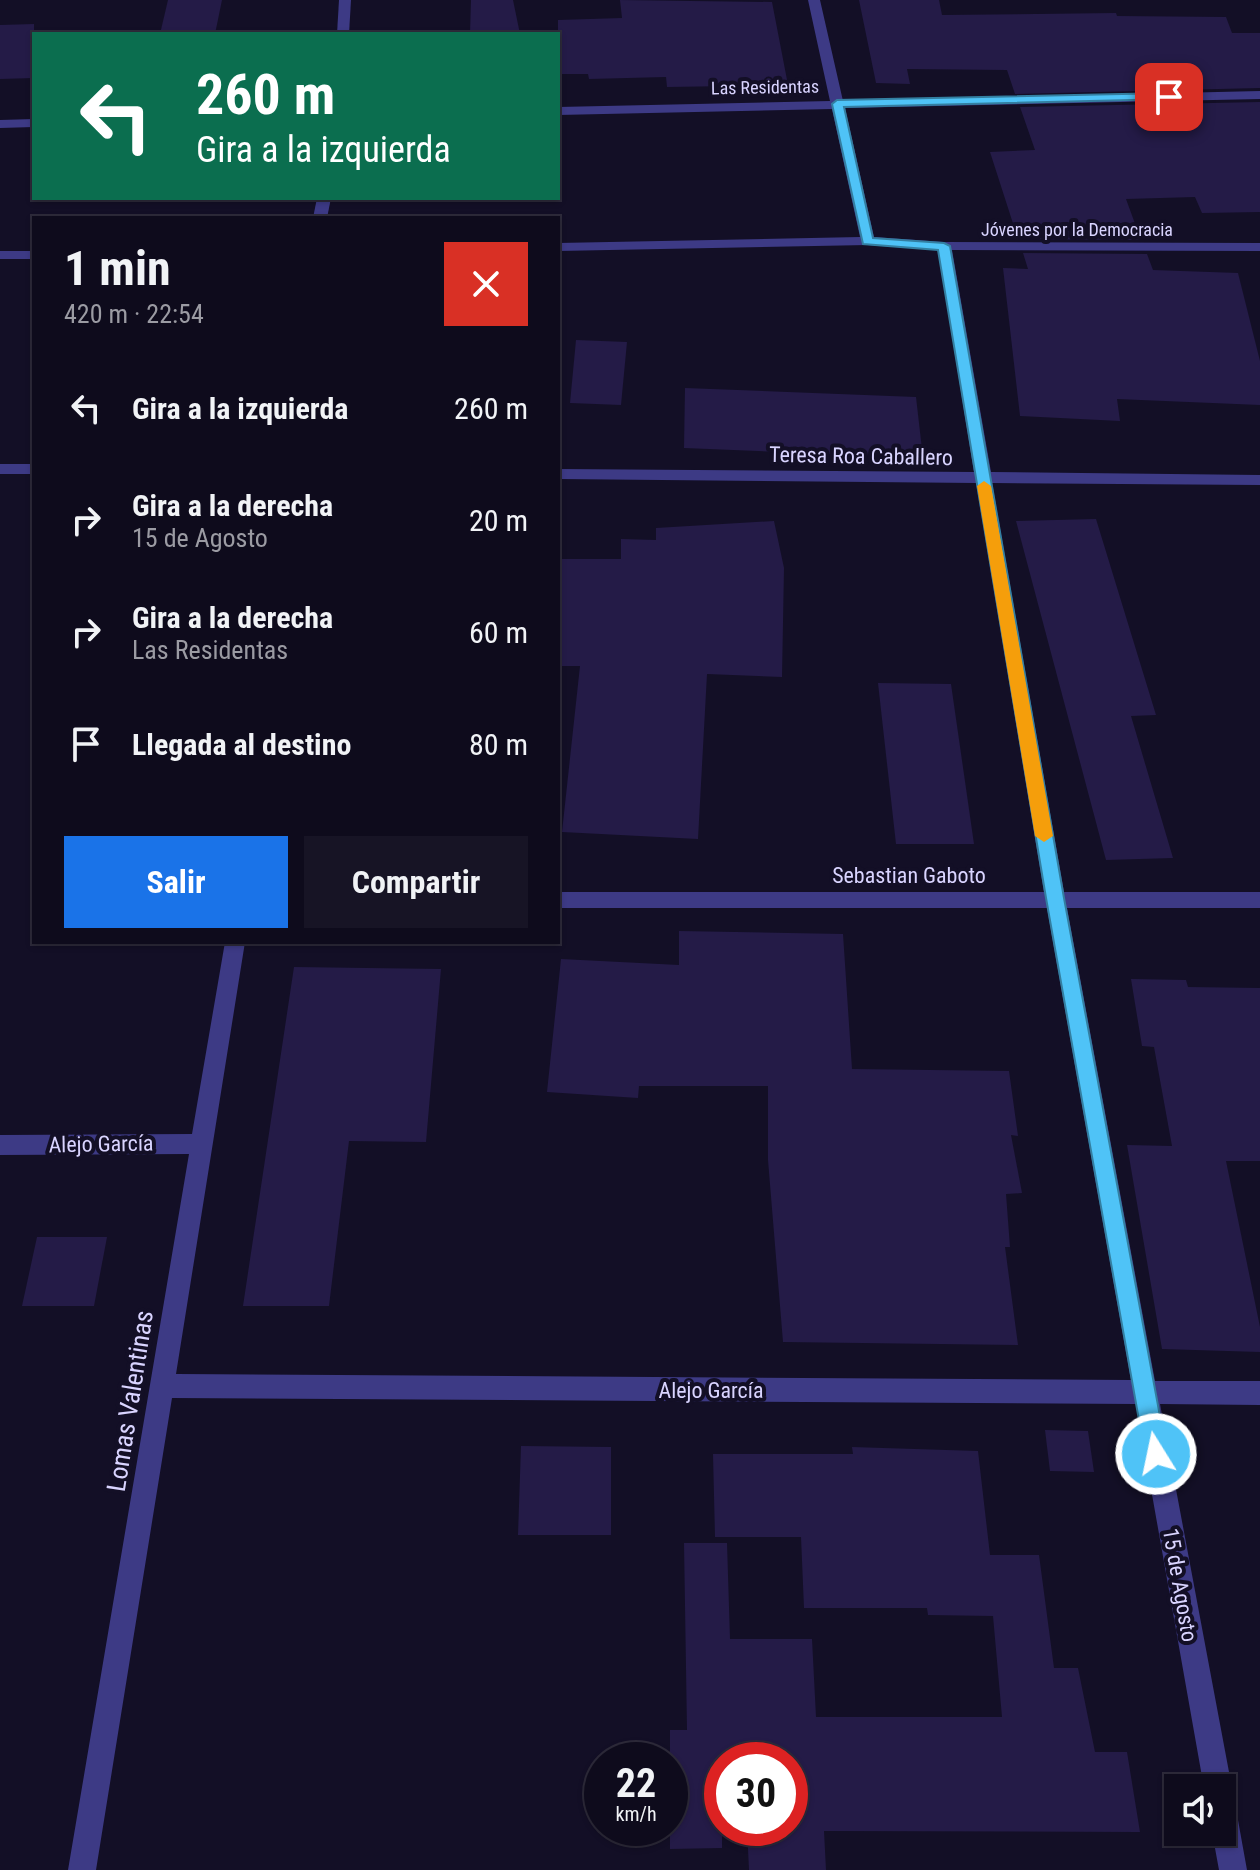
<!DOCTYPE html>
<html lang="es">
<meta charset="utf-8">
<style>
body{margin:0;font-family:"Roboto Condensed",sans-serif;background:#171425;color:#f1f3f6;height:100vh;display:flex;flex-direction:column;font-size:30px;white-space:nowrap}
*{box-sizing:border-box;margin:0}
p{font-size:26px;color:#9b9ba3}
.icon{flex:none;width:44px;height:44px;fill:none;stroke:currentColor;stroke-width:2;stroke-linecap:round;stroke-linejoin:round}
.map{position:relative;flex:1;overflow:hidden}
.details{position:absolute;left:32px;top:216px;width:528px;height:728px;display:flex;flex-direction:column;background:#0e0b1c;border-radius:0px;box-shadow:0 2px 6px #0004,0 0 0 2px #2e2b3b}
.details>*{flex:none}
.hud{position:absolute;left:32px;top:32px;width:528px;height:168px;border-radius:0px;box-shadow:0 2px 6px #0004,0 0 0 2px #2e2b3b;background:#0b6e4f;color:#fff;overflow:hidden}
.fabs{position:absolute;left:1164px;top:1774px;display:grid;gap:16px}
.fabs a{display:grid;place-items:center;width:72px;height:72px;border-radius:0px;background:#0e0b1c;box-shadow:0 2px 6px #0004,0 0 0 2px #2e2b3b;font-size:40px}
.speed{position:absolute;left:584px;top:1742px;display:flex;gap:16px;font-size:40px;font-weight:700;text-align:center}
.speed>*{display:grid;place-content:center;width:104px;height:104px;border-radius:50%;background:#0e0b1c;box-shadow:0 2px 6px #0004,0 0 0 2px #2e2b3b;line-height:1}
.speed small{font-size:20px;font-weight:400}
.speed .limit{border:12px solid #d22;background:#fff;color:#111}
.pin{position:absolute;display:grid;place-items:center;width:68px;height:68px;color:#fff;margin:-34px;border-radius:16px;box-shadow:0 4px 12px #0006}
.me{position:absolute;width:88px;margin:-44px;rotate:350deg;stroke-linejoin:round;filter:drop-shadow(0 0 6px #0008)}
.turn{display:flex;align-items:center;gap:28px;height:168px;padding:0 32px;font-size:36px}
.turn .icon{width:104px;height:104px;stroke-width:2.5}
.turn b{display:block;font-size:56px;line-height:68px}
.round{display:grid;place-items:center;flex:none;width:84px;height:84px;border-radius:0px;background:#171425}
.headline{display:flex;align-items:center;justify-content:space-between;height:136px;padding:0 32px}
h1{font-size:48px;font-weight:700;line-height:60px}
.action{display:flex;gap:16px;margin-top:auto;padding:16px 32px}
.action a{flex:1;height:92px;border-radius:0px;background:#1a73e8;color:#fff;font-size:32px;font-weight:700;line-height:92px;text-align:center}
.action a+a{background:#171425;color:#f1f3f6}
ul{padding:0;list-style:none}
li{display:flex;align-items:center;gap:24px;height:112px;padding:0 32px}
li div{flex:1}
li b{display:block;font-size:30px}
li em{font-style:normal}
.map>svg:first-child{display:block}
.building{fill:#241b47}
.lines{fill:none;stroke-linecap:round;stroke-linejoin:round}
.minor{fill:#3d3a85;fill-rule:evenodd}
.route{fill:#4fc3f7;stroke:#337fa1;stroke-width:2}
.slow{fill:#f59e0b}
.labels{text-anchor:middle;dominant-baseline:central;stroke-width:8;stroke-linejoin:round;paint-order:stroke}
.far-street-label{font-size:18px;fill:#d9d4ff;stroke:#130f26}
.street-label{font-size:22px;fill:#d9d4ff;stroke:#130f26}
.near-street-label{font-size:26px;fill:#d9d4ff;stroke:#130f26}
</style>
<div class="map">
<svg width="1260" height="1870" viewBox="0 0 1260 1870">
<rect width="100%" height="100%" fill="#130f26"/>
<!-- building -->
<g class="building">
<polygon points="168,0 222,0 215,34 160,34"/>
<polygon points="471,0 513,0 520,34 470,34"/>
<polygon points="620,0 772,2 788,85 667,87 666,77 589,79 588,74 558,74 558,20 622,18"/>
<polygon points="859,0 939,0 942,15 1116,13 1117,16 1226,17 1232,33 1260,33 1260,88 1015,94 1007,70 907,69 910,84 876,83"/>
<polygon points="34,24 34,78 0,79 0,25"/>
<polygon points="1260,102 1260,212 1202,213 1195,197 1126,199 1141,240 1018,239 990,152 1035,150 1020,107"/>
<polygon points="1023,253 1147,254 1153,270 1238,273 1260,361 1260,405 1117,399 1120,421 1020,416 1003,268 1028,269"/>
<polygon points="576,340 627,342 621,405 570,403"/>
<polygon points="685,388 916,397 923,458 684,448"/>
<polygon points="1096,519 1156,715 1131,716 1173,858 1106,860 1016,521"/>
<polygon points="774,521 784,568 782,677 707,674 698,839 562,832 580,666 558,666 558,559 621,559 621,539 656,540 656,528"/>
<polygon points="878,683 951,684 974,844 896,844"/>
<polygon points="679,931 843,934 852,1069 1009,1071 1018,1136 1011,1135 1022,1193 1006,1194 1010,1247 1005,1247 1018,1345 783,1342 768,1160 768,1086 639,1086 638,1098 547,1092 561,959 679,965"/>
<polygon points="294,967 441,969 426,1142 349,1141 329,1306 243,1306"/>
<polygon points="1131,979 1186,980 1188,987 1260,988 1260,1161 1226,1161 1260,1327 1260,1352 1162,1349 1127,1145 1172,1146 1154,1047 1142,1046"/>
<polygon points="37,1237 107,1237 94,1306 22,1306"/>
<polygon points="1045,1430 1088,1431 1094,1472 1050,1471"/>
<polygon points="521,1446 611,1447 611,1535 518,1535"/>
<polygon points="852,1447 978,1451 990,1555 1039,1555 1054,1668 1078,1668 1095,1752 1127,1752 1140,1832 824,1831 826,1870 749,1870 747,1828 790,1828 790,1760 722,1760 722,1848 670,1849 670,1730 687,1730 684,1543 727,1543 730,1639 812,1639 816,1717 1002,1717 993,1616 928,1615 927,1608 804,1608 801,1537 715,1537 713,1454 853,1454"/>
</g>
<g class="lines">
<!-- minor -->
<g class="minor">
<polygon points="339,0 351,0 349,34 337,34"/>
<polygon points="808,0 820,0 843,101 1260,91 1260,99 845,108 874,237 944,242 1260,243 1260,251 952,250 991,472 1260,475 1260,485 992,483 1064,892 1260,892 1260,908 1067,908 1155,1381 1260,1381 1260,1405 1160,1404 1232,1788 1228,1798 1236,1809 1247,1870 1219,1870 1212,1832 1222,1832 1222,1788 1204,1788 1136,1404 172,1398 96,1870 68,1870 189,1154 0,1155 0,1135 192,1134 225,942 245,942 176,1374 1131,1380 1047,908 558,908 558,892 1044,892 976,483 558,479 558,469 974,472 938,250 868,245 558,251 558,243 860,237 832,109 558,115 558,107 830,101"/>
<polygon points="34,119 34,127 0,128 0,120"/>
<polygon points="317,198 331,198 327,218 313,218"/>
<rect x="0" y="251" width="34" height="8"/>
<rect x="0" y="464" width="34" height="10"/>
</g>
</g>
<!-- route -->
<polygon class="route" points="1169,93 1174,95 1174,99 844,107 873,238 944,243 950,246 1064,898 1167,1454 1164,1461 1156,1465 1148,1461 1145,1454 1046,898 938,250 863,244 832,104 837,100"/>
<!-- slow -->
<polygon class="slow" points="984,481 991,486 1053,836 1044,842 1035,836 977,486"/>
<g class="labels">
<!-- far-street labels -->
<g class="far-street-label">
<text transform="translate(765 87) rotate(-1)">Las Residentas</text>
<text x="1077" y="229">Jóvenes por la Democracia</text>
</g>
<!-- street labels -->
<g class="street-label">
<text transform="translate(861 456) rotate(1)">Teresa Roa Caballero</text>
<text x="909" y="875">Sebastian Gaboto</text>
<text transform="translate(101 1144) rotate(-1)">Alejo García</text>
<text x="711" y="1390">Alejo García</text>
<text transform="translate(1180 1585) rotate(80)">15 de Agosto</text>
</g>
<!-- near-street labels -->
<g class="near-street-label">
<text transform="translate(130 1401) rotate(-81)">Lomas Valentinas</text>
</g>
</g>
</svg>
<div class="fabs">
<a><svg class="icon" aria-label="sound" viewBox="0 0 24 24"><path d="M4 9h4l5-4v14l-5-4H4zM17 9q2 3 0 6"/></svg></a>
</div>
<div class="speed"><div>22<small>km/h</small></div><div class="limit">30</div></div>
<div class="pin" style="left:1169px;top:97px;background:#d93025"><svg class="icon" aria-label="arrive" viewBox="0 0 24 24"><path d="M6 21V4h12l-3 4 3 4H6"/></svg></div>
<svg class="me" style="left:1156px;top:1454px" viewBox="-20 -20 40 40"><circle r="17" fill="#4fc3f7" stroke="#fff" stroke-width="3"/><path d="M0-11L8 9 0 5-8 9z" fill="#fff"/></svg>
<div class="hud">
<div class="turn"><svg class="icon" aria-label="left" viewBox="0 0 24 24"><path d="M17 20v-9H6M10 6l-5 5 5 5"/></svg><div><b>260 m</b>Gira a la izquierda</div></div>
</div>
<section class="details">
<div class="headline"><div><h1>1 min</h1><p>420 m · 22:54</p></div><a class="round" style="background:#d93025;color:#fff"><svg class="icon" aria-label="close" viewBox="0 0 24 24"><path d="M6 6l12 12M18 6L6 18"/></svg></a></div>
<ul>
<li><svg class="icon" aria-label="left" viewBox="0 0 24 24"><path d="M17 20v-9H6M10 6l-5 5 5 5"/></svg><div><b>Gira a la izquierda</b></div><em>260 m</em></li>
<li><svg class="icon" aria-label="right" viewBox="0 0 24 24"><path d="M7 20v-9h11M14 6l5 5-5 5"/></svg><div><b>Gira a la derecha</b><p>15 de Agosto</p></div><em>20 m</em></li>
<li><svg class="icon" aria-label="right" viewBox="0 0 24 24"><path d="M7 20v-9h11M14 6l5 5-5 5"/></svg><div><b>Gira a la derecha</b><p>Las Residentas</p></div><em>60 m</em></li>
<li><svg class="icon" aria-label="arrive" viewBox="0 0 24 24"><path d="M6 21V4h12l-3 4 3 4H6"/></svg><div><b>Llegada al destino</b></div><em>80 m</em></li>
</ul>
<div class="action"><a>Salir</a><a>Compartir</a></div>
</section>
</div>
